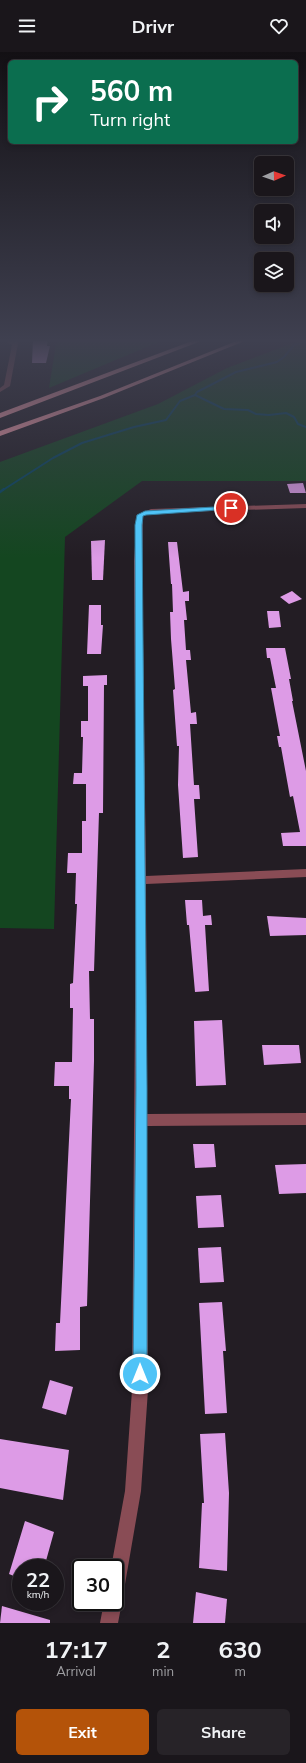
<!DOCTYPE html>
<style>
body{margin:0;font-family:Mulish,sans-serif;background:#272328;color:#f1f3f6;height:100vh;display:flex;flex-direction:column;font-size:15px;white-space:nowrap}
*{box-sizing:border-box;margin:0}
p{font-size:13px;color:#9f9fa3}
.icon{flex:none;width:22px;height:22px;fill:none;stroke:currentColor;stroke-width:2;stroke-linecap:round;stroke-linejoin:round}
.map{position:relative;height:1571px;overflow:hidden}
.side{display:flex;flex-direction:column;background:#1a161b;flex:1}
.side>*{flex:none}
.guide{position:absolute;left:8px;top:8px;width:290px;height:84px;border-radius:6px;box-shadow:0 2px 6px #0003,0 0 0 1px #38353a;background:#0b6e4f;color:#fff;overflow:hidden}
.needle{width:26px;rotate:88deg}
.buttons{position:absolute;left:254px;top:104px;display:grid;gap:8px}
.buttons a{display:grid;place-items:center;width:40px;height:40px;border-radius:6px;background:#1a161b;box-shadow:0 2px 6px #0003,0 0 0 1px #38353a;font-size:20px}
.speed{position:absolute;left:12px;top:1507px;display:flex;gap:8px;font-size:20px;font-weight:700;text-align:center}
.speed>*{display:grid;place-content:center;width:52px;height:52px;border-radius:50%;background:#1a161b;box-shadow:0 2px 6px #0003,0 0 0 1px #38353a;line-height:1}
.speed small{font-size:10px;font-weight:400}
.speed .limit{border:2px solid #111;border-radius:6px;background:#fff;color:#111}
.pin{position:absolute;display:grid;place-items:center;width:34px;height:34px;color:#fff;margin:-17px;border:2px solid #fff;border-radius:50%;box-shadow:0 1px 4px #0007}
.me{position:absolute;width:44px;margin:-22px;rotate:0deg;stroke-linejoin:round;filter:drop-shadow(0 0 3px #0008)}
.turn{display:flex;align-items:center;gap:14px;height:84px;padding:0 16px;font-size:18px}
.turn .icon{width:52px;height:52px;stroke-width:2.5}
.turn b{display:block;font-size:28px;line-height:34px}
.eta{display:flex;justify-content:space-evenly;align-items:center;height:68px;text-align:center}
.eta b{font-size:24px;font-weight:700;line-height:28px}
.button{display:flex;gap:8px;margin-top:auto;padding:8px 16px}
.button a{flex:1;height:46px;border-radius:6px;background:#b45309;color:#fff;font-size:16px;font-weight:700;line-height:46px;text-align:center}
.button a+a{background:#272328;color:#f1f3f6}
header{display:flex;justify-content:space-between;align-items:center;height:52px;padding:0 16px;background:#1a161b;font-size:18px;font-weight:700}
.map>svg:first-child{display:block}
.green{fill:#144620}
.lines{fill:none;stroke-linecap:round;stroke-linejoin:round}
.stream-far1{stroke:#074662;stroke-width:2}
.stream{stroke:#074662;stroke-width:2.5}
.building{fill:#dd9be6}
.street{fill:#894c55;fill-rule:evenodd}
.highway{fill:#fda0ac;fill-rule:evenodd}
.route{fill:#4fc3f7;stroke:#337fa1}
</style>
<header><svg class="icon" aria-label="menu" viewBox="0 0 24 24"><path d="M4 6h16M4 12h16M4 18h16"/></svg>Drivr<svg class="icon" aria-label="heart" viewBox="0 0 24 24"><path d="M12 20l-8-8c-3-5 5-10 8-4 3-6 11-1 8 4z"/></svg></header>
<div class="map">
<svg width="306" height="1571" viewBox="0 0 306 1571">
<rect width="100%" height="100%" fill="#231d24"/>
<!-- green -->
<g class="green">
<polygon points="57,286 168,286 49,336"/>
<polygon points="306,286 306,429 142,429 65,485 54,877 0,876 0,410 158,352 227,316"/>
</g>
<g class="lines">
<!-- stream-far1 -->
<g class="stream-far1">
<polyline points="195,343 224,357 248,358 256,362 269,363 286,361 294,365 298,372 306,375"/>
<polyline points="3,438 53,406 82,391 134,375 166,368 180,349 195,343 197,340 236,320 277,310 284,305 294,293 306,289"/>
</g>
<!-- stream -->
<polyline class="stream" points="0,440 4,437"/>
</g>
<!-- building -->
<g class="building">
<polygon points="48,286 47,294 50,294 46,311 32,311 33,287"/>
<polygon points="303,431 306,441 290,441 287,432"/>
<polygon points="105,488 103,528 92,528 91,489"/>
<polygon points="168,490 177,490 183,540 189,539 189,549 185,549 187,568 184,568 186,598 190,598 191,608 186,608 191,661 196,660 197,672 190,672 194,733 199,733 200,747 194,747 198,805 183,806 178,733 179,694 177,694 173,638 175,637 171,587 170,560 173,560 172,532 171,532"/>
<polygon points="292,539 302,547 289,552 280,545"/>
<polygon points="89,553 101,553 101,573 103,573 101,602 87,602"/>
<polygon points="267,559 279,559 281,575 269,576"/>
<polygon points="266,596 285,596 291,627 289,627 293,649 292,649 306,719 306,794 283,794 281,781 300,780 293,744 290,745 281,695 279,695 277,684 280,684 271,636 276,636 270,606 267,606"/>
<polygon points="107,623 107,633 104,633 103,761 99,761 94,919 89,919 90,967 94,967 94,1009 87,1254 80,1255 80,1298 55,1299 56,1271 60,1271 71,1047 69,1047 69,1034 54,1034 55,1010 72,1010 73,956 70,956 70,932 73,931 77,852 75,852 76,821 67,821 68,801 82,801 82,769 86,769 86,732 73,732 74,721 82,721 83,685 81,685 81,669 88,669 88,634 83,634 83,624"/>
<polygon points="185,848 202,848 203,864 211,863 212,873 205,873 209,939 195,940 189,873 187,873"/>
<polygon points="267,864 306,866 306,883 270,884"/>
<polygon points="222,968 226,1033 196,1034 194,969"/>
<polygon points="262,993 299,993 301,1011 264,1013"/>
<polygon points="193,1092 214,1092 216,1115 195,1116"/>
<polygon points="306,1112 306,1141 279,1142 275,1113"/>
<polygon points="221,1143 224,1175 198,1176 196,1144"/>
<polygon points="221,1195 224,1230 200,1231 198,1196"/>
<polygon points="222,1250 226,1299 223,1299 227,1361 205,1362 199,1251"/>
<polygon points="50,1328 73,1335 66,1363 42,1356"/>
<polygon points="225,1381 229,1441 227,1519 199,1516 202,1451 204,1451 200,1382"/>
<polygon points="0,1387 69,1398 63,1448 0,1436"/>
<polygon points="25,1469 54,1480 44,1516 21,1516 21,1527 9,1522"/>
<polygon points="196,1540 227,1547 225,1571 193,1571"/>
<polygon points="2,1554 50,1568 50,1571 0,1571"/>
</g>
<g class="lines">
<!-- street -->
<g class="street">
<polygon points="0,286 7,286 13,289 13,286 19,286 10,334 0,340 0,336 4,333 12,293"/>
<polygon points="306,452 306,456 152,461 143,464 142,509 146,824 306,817 306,825 146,832 147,1062 306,1061 306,1073 147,1074 148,1338 141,1439 124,1538 119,1545 122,1550 118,1571 100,1571 104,1550 115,1550 115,1516 111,1516 125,1439 132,1338 136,828 134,509 137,463 151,457"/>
</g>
<!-- highway -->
<g class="highway">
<polygon points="200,286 209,286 0,366 0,361"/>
<polygon points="244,286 252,286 104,346 0,384 0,379 100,344"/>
</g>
</g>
<!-- sky -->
<linearGradient id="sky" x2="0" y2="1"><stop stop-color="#131014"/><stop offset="0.57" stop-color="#3f4050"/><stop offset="1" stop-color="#3f4050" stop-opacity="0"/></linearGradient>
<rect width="306" height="506" fill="url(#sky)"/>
<!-- route -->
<polygon class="route" points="231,454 234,456 233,457 146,463 143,464 142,473 147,1036 147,1322 145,1327 140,1329 135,1327 133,1322 136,1036 135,473 137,463 145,459"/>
</svg>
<div class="buttons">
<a><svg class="needle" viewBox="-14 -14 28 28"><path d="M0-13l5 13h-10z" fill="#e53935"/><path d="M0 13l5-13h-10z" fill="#9f9fa3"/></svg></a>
<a><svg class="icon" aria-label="sound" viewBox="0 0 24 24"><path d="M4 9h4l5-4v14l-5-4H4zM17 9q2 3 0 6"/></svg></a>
<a><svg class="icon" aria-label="layers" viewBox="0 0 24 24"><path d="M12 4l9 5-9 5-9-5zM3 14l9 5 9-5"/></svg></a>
</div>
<div class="speed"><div>22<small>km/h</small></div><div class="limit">30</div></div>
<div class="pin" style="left:231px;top:456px;background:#d93025"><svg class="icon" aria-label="arrive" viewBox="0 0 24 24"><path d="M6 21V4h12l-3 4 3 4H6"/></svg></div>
<svg class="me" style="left:140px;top:1322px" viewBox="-20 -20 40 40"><circle r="17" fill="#4fc3f7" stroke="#fff" stroke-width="3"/><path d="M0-11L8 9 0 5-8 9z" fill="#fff"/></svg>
<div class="guide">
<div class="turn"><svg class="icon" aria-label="right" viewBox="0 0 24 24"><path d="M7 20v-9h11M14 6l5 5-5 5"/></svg><div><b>560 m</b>Turn right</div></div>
</div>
</div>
<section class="side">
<div class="eta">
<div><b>17:17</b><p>Arrival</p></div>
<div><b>2</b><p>min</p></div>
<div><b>630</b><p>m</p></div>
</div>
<div class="button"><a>Exit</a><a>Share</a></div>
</section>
